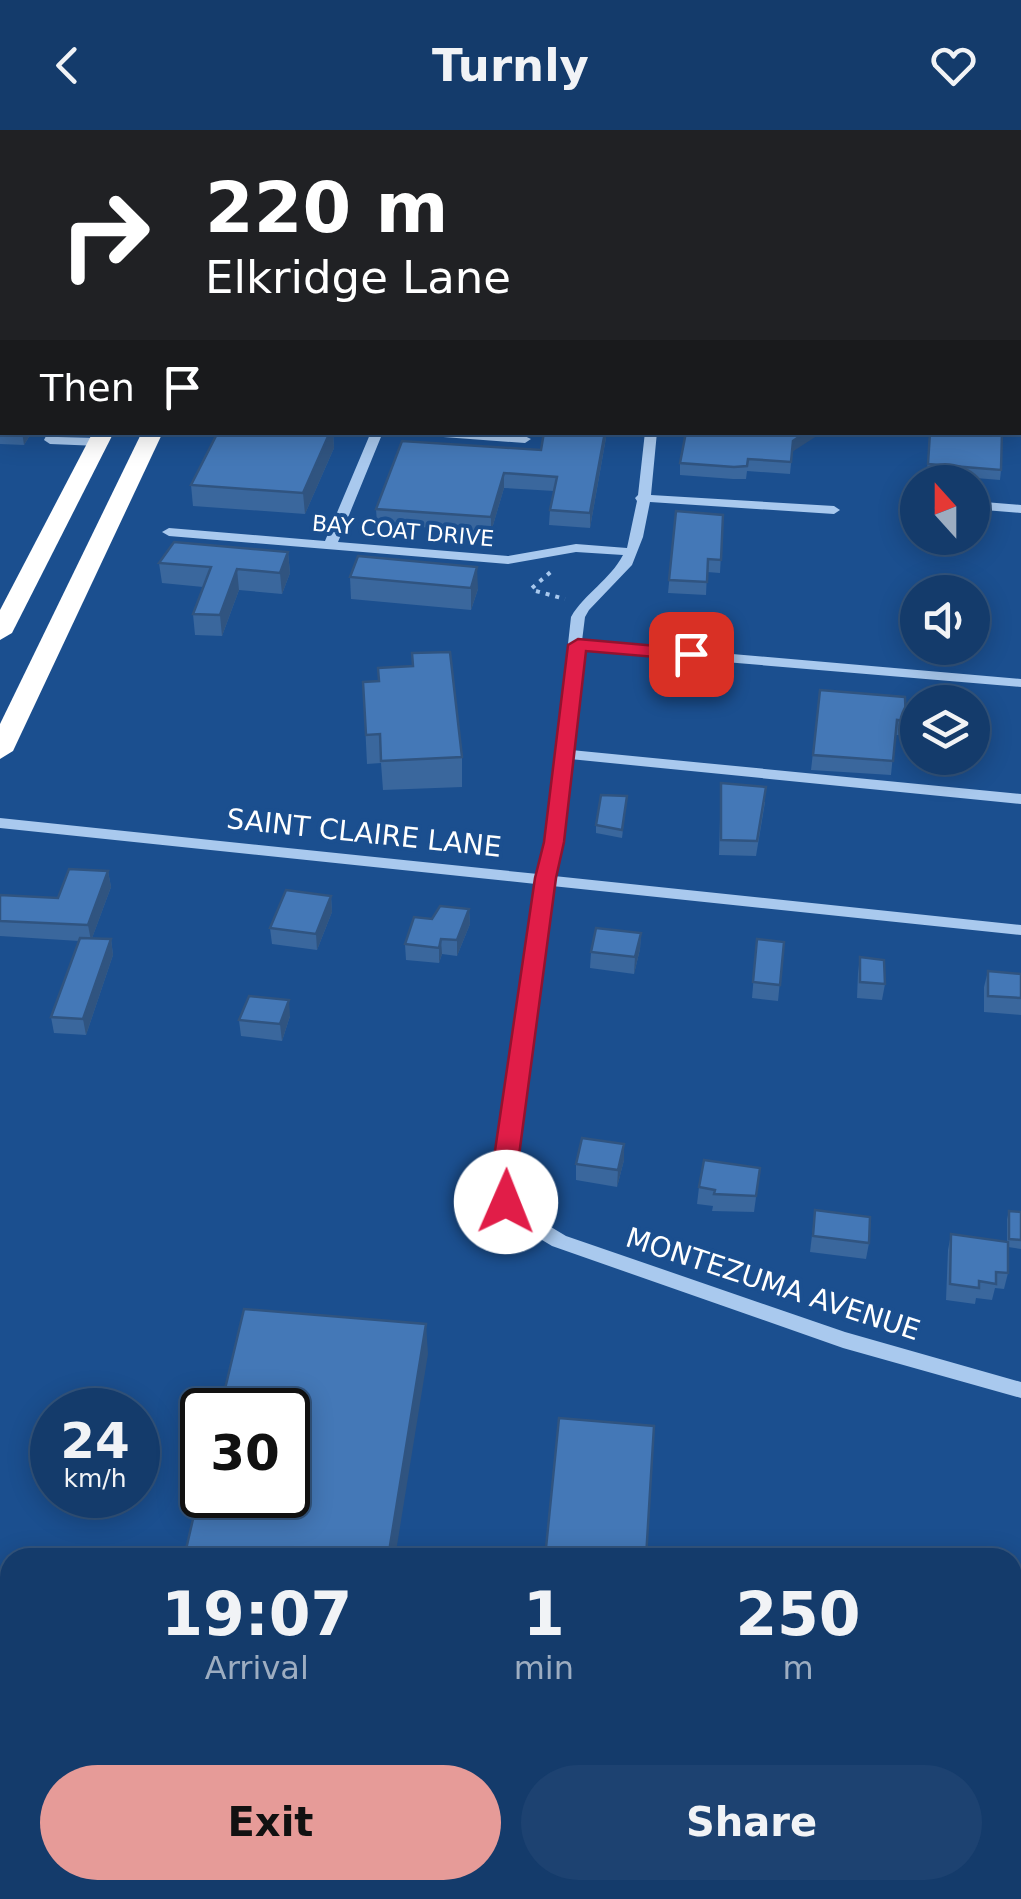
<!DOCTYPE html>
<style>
body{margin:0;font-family:"DejaVu Sans",sans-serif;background:#1d4271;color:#f1f3f6;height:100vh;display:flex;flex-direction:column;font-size:38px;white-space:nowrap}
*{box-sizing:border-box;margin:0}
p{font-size:32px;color:#9dadc1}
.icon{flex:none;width:55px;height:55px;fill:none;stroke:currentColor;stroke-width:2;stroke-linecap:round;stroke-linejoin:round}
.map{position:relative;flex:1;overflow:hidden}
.panel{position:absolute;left:0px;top:1418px;width:1022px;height:352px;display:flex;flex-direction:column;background:#143b6b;border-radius:30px 30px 0 0;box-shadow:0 5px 25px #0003,0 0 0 2px #33557e}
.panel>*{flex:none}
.top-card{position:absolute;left:0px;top:0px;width:1022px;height:305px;box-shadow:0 5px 25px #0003,0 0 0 2px #33557e;background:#202124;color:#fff;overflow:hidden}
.needle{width:65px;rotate:339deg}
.fabs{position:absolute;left:900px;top:335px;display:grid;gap:20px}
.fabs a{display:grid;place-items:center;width:90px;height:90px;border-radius:50%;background:#143b6b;box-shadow:0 5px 25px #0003,0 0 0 2px #33557e;font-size:50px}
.speed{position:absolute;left:30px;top:1258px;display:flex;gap:20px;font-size:50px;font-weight:700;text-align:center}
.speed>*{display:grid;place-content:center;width:130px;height:130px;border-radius:50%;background:#143b6b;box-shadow:0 5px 25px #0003,0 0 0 2px #33557e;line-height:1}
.speed small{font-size:25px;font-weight:400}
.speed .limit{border:5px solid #111;border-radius:15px;background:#fff;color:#111}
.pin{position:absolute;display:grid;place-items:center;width:85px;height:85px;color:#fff;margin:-42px;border-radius:20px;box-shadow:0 5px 15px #0006}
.me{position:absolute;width:110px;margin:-55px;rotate:1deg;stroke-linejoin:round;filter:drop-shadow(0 0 8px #0008)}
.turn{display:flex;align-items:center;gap:35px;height:210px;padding:0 40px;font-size:45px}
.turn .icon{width:130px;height:130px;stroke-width:2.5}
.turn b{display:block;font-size:70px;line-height:85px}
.then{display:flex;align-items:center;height:95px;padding:0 40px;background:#0003;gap:20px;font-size:38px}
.eta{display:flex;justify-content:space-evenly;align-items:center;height:170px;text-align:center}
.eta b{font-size:60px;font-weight:700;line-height:70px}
.action{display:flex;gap:20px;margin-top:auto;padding:20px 40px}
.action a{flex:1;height:115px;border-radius:60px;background:#e69b98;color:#111;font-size:40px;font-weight:700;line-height:115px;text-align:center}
.action a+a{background:#1d4271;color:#f1f3f6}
header{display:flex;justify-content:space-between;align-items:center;height:130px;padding:0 40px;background:#143b6b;font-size:45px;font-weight:700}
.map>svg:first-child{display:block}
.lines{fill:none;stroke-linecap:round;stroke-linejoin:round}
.path{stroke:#a9c9ee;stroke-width:4;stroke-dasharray:4 6;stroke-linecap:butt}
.minor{fill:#a9c9ee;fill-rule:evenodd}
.highway{fill:#fff;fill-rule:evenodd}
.wall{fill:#3a679d}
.shaded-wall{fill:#305480}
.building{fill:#4478b7;stroke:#305480;stroke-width:2.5}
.route{fill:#e11d48;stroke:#92132f;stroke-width:2.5}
.labels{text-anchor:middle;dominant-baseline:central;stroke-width:8;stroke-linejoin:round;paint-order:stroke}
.far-street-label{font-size:22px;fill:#fff;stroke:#1b4f8f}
.street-label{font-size:28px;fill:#fff;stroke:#1b4f8f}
</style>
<header><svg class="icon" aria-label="back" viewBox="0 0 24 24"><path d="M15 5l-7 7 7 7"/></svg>Turnly<svg class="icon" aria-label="heart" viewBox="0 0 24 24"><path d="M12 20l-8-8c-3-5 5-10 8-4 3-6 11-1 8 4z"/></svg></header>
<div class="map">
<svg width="1021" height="1769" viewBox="0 0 1021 1769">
<rect width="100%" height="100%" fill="#1b4f8f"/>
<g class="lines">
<!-- path -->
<g class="path">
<polyline points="532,458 553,440"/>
<polyline points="536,461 565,469"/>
</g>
<!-- minor -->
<g class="minor">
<rect x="1020" y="234" width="1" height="8"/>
<polygon points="48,302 60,302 58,307 99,308 105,312 99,316 50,314 44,310"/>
<path d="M371,302H383L338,412L508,426L576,414L627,418L637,371L635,368L638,365L645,302H657L651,365L834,376L840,380L834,384L650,372L643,407L632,435L589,480L585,487L582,511L1021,549V557L582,520L571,620L1021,664V674L570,629L562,712L554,746L1021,795V805L552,756L512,1048L515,1071L521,1079L566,1106L845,1202L1021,1252V1268L843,1218L552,1116L507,1089L496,1072L494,1048L536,754L0,698V688L538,744L546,712L571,487C585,463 610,450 623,425L576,422L508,434L169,406L162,402L169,398L325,411Z"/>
<path d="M424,302C452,302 508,296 531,309L525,313L430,306Z"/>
<polygon points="908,366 918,366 918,374 903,373 903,367"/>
<polygon points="972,371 1021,375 1021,383 972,379"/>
<polygon points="1012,1457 1021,1459 1021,1479 1012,1477"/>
</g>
<!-- highway -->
<g class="highway">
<polygon points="93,302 114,302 12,503 0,510 0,480"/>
<polygon points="142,302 163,302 13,621 0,629 0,594"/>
</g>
</g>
<!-- wall -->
<g class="wall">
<polygon points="2,288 2,302 32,302 24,315 0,314 0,292"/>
<polygon points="218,302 333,302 334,318 305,384 193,376 191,355"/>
<polygon points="544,302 607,302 590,398 549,395 550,380 554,361 504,358 491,402 377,394 376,379 541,320"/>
<polygon points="918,302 1002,302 1001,340 1000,350 927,344 929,307 918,306"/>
<polygon points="792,322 790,344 747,341 746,349 733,349 680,345 680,333"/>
<polygon points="676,381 723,385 720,443 707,442 706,465 668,463"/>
<polygon points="288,422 290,443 282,464 239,460 222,506 195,505 193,484 203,457 162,453 159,433"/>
<polygon points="358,426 478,459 471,480 351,469 350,447"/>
<polygon points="363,552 462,627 462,657 383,660 381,633 367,634"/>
<polygon points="820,560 906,591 904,605 895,605 891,645 811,640"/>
<polygon points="721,653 765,672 756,726 719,725"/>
<polygon points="626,674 622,708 596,703 596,695"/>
<polygon points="108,741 111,757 92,808 111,809 113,825 86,905 54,903 51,887 79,811 0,806 0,765 58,768"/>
<polygon points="331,766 332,782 317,820 272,814 270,798"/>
<polygon points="469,779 470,794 457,826 442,824 439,833 406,830 405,814 432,789"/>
<polygon points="641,803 640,819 634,844 590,838 591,822"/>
<polygon points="757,809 784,812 778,871 752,868"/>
<polygon points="860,827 885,854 882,870 857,868 858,843"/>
<polygon points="988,841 1021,844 1021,885 984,882 984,857"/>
<polygon points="290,886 282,911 241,906 239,890"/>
<polygon points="624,1030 617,1057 576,1050 576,1034"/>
<polygon points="760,1038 754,1082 712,1081 713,1076 697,1074 699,1057"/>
<polygon points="815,1080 869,1113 866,1129 810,1122"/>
<polygon points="1009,1081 1021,1082 1021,1119 1008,1117 1008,1143 1004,1159 995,1158 992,1170 976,1168 975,1174 946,1170 948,1120 951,1104 1007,1112 1007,1089"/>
<polygon points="1012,1558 1021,1624 1015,1641 1012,1640"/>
</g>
<!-- shaded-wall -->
<g class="shaded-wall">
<polygon points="22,302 32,302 24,315"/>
<polygon points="330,302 333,302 334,318 305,384 303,363"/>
<polygon points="605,302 607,302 590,398 590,383"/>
<polygon points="806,302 823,302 792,322 793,311"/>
<polygon points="504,343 504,358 491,402 491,387"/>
<polygon points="288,422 290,443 282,464 280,443"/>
<polygon points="477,437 478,459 471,480 471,458"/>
<polygon points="237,439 239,460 222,506 220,485"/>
<polygon points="108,741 111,757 91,811 88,795"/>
<polygon points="331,766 332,782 317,820 316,804"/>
<polygon points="469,779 470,794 457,826 457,810"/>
<polygon points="641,803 640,819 634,844 635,827"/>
<polygon points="111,809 113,825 86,905 83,889"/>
<polygon points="441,809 442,824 439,833 439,818"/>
<polygon points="289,870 290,886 282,911 280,894"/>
<polygon points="624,1014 624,1030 617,1057 618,1040"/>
<polygon points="426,1194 428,1224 395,1428 388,1428"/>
<polygon points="216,1760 228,1760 226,1769 214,1769"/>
</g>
<!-- building -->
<g class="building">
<polygon points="560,0 904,0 904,2 559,2"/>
<rect x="979" y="0" width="40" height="2"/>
<rect x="1020" y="8" width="1" height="89"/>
<rect x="1020" y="108" width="1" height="43"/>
<polygon points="218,302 330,302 303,363 191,355"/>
<polygon points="544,302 605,302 590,383 550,380 557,347 504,343 491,387 376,379 402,311 541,320"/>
<polygon points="686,302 806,302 793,311 791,332 748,329 747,336 734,337 680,333"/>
<polygon points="930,302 1002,302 1001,340 928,334"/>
<polygon points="676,381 723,385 721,430 708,429 707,452 669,450"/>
<polygon points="174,412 288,422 280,443 237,439 220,485 193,484 211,437 159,433"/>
<polygon points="358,426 477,437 471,458 350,447"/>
<polygon points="450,522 462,627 381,631 380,604 366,605 363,552 379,551 378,538 413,536 412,523"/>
<polygon points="820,560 905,567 906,591 897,590 893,631 813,625"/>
<polygon points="721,653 766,657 757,711 721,710"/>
<polygon points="601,665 627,666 622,700 596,695"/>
<polygon points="69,739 108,741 88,795 0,791 0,765 58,768"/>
<polygon points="286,760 331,766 316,804 270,798"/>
<polygon points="440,776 469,779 457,810 441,809 439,818 405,814 414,787 432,789"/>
<polygon points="596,798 641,803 635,827 591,822"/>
<polygon points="80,808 111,809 83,889 51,887"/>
<polygon points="757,809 784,812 780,855 753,852"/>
<polygon points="860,827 884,830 885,854 860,852"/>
<polygon points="988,841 1021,844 1021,868 988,866"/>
<polygon points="249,866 289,870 280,894 239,890"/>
<polygon points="582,1008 624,1014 618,1040 576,1034"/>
<polygon points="704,1030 760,1038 756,1066 714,1064 715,1060 699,1057"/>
<polygon points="815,1080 870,1087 869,1113 813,1106"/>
<polygon points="1009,1081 1021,1082 1021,1110 1009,1109"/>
<polygon points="951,1104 1008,1112 1008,1143 996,1142 996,1154 979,1151 979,1158 950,1154"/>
<polygon points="244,1179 426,1194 388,1428 184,1428 202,1350 202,1365 288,1365 288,1280 220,1280"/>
<polygon points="559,1288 654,1296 646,1428 545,1428"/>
<polygon points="1012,1558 1021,1561 1020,1627 1012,1625"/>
<polygon points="0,1737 10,1738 10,1760 216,1760 214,1769 0,1769"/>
</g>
<!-- route -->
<polygon class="route" points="578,509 691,519 700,524 691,530 586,521 564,712 556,748 516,1048 519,1072 515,1079 497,1079 491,1048 535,748 544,712 568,515"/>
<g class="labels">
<!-- far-street labels -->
<g class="far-street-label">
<text transform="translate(403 401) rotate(5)">BAY COAT DRIVE</text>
</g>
<!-- street labels -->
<g class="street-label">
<text transform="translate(364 703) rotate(6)">SAINT CLAIRE LANE</text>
<text transform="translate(773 1154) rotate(18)">MONTEZUMA AVENUE</text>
</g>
</g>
</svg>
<div class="fabs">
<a><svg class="needle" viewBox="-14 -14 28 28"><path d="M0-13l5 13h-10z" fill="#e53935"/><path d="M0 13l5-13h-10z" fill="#9dadc1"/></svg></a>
<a><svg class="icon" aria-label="sound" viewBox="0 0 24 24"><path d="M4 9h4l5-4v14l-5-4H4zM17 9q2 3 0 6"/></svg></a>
<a><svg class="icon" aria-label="layers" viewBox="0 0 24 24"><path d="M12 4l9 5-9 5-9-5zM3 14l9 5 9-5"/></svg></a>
</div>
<div class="speed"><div>24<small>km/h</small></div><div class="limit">30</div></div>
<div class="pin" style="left:691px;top:524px;background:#d93025"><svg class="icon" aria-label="arrive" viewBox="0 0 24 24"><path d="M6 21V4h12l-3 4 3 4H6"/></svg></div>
<svg class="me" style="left:506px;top:1072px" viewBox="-20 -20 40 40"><circle r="19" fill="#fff"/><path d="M0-13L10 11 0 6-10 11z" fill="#e11d48"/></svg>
<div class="top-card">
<div class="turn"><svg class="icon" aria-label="right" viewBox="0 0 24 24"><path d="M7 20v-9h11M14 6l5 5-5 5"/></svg><div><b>220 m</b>Elkridge Lane</div></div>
<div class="then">Then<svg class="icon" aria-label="arrive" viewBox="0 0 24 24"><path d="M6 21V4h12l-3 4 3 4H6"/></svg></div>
</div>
<section class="panel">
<div class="eta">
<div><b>19:07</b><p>Arrival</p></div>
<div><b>1</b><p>min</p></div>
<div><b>250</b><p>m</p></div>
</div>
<div class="action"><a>Exit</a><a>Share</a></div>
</section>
</div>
